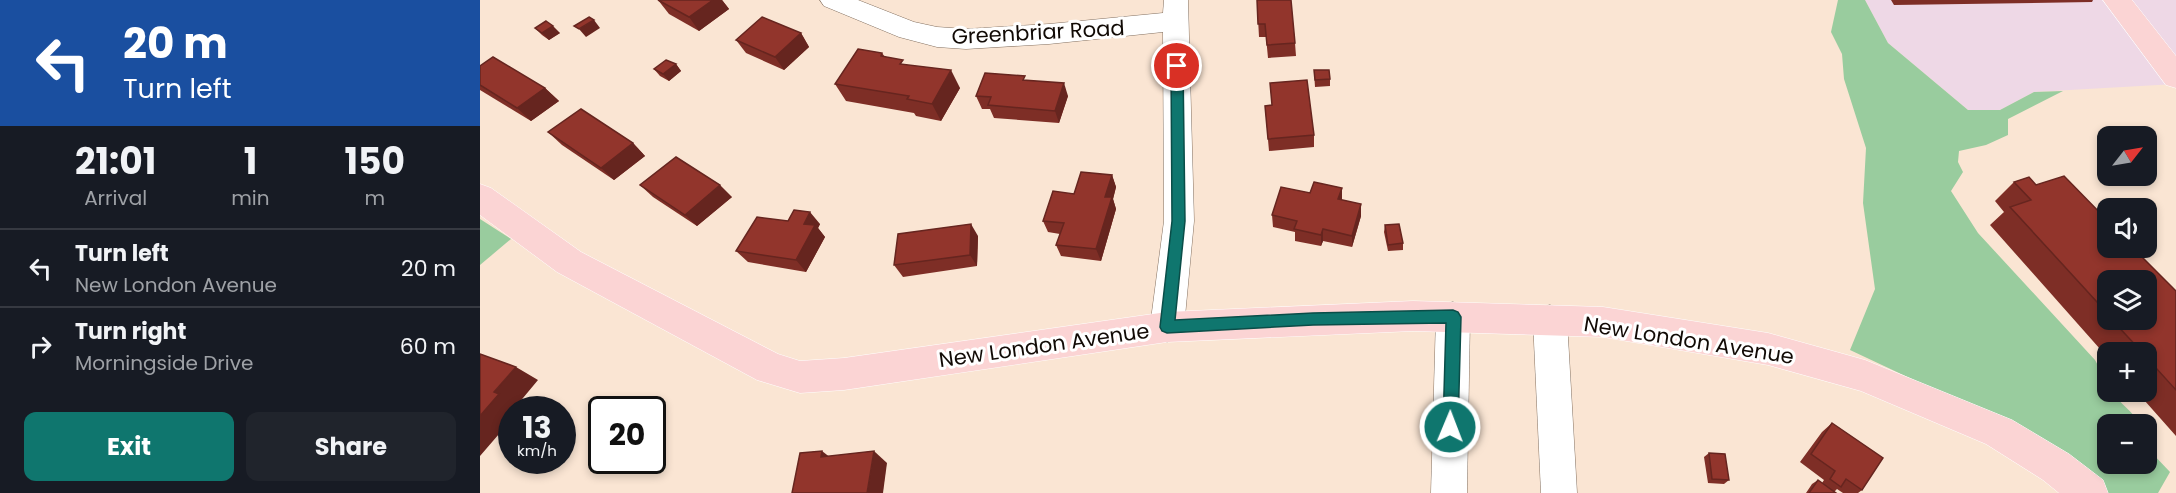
<!DOCTYPE html>
<meta charset="utf-8">
<style>
body{margin:0;font-family:Poppins,sans-serif;background:#20242c;color:#f1f3f6;height:100vh;display:flex;flex-direction:column;font-size:22px;white-space:nowrap}
*{box-sizing:border-box;margin:0}
p{font-size:20px;color:#9ea1a6}
.icon{flex:none;width:33px;height:33px;fill:none;stroke:currentColor;stroke-width:2;stroke-linecap:round;stroke-linejoin:round}
.map{position:relative;flex:1;overflow:hidden}
.side{display:flex;flex-direction:column;background:#171b24;width:480px}
.side>*{flex:none}
.guide{background:#1a4fa0;color:#fff;overflow:hidden}
.needle{width:39px;rotate:59deg}
.buttons{position:absolute;left:1617px;top:126px;display:grid;gap:12px}
.buttons a{display:grid;place-items:center;width:60px;height:60px;border-radius:12px;background:#171b24;box-shadow:0 3px 9px #0003;font-size:30px}
.speed{position:absolute;left:18px;top:396px;display:flex;gap:12px;font-size:30px;font-weight:700;text-align:center}
.speed>*{display:grid;place-content:center;width:78px;height:78px;border-radius:50%;background:#171b24;box-shadow:0 3px 9px #0003;line-height:1}
.speed small{font-size:15px;font-weight:400}
.speed .limit{border:3px solid #111;border-radius:9px;background:#fff;color:#111}
.pin{position:absolute;display:grid;place-items:center;width:51px;height:51px;color:#fff;margin:-26px;border:3px solid #fff;border-radius:50%;box-shadow:0 2px 6px #0007}
.me{position:absolute;width:66px;margin:-33px;rotate:1deg;stroke-linejoin:round;filter:drop-shadow(0 0 4px #0008)}
.turn{display:flex;align-items:center;gap:21px;height:126px;padding:0 24px;font-size:27px}
.turn .icon{width:78px;height:78px;stroke-width:2.5}
.turn b{display:block;font-size:42px;line-height:51px}
.eta{display:flex;justify-content:space-evenly;align-items:center;height:102px;text-align:center}
.eta b{font-size:36px;font-weight:700;line-height:42px}
.primary-button{display:flex;gap:12px;margin-top:auto;padding:12px 24px}
.primary-button a{flex:1;height:69px;border-radius:12px;background:#0f766e;color:#fff;font-size:24px;font-weight:700;line-height:69px;text-align:center}
.primary-button a+a{background:#20242c;color:#f1f3f6}
ul{padding:0;list-style:none}
li{display:flex;align-items:center;gap:18px;height:78px;padding:0 24px;border-top:2px solid #363941}
li div{flex:1}
li b{display:block;font-size:22px}
li em{font-style:normal}
main{display:flex;flex:1;min-height:0}
.map>svg:first-child{display:block}
.commercial{fill:#eed8e6}
.green{fill:#99cc9e}
.lines{fill:none;stroke-linecap:round;stroke-linejoin:round}
.minor-casing{stroke:#847161;stroke-width:1}
.major-casing{stroke:#fff;stroke-width:1}
.minor{fill:#fff;fill-rule:evenodd}
.major{fill:#fbd4d4;fill-rule:evenodd}
.wall{fill:#7e2e26;fill-rule:evenodd}
.shaded-wall{fill:#66251f}
.building{fill:#92352c;stroke:#66251f;stroke-width:1.5}
.route{fill:#0f766e;stroke:#0a4d48;stroke-width:1.5}
.labels{text-anchor:middle;dominant-baseline:central;stroke-width:6;stroke-linejoin:round;paint-order:stroke}
.street-label{font-size:21px;fill:#110a05;stroke:#fff}
</style>
<main>
<section class="side">
<div class="guide">
<div class="turn"><svg class="icon" aria-label="left" viewBox="0 0 24 24"><path d="M17 20v-9H6M10 6l-5 5 5 5"/></svg><div><b>20 m</b>Turn left</div></div>
</div>
<div class="eta">
<div><b>21:01</b><p>Arrival</p></div>
<div><b>1</b><p>min</p></div>
<div><b>150</b><p>m</p></div>
</div>
<ul>
<li><svg class="icon" aria-label="left" viewBox="0 0 24 24"><path d="M17 20v-9H6M10 6l-5 5 5 5"/></svg><div><b>Turn left</b><p>New London Avenue</p></div><em>20 m</em></li>
<li><svg class="icon" aria-label="right" viewBox="0 0 24 24"><path d="M7 20v-9h11M14 6l5 5-5 5"/></svg><div><b>Turn right</b><p>Morningside Drive</p></div><em>60 m</em></li>
</ul>
<div class="primary-button"><a>Exit</a><a>Share</a></div>
</section>
<div class="map">
<svg width="1696" height="493" viewBox="0 0 1696 493">
<rect width="100%" height="100%" fill="#fae5d3"/>
<!-- commercial -->
<polygon class="commercial" points="1385,0 1696,0 1696,84 1554,92 1520,110 1488,110 1408,43"/>
<!-- green -->
<g class="green">
<path d="M1358,0H1385L1408,43L1488,110H1520L1554,92L1583,91L1528,119V135L1506,145L1479,151L1478,162L1483,172L1471,191L1498,233L1615,360L1627,382L1628,392H1633C1640,405 1653,410 1659,424H1628V464H1666L1667,441L1670,451L1690,472L1678,493H1612L1436,381L1370,350L1395,289L1383,203L1386,148L1364,79L1362,54L1351,32Z"/>
<polygon points="0,219 31,239 0,265"/>
</g>
<g class="lines">
<defs>
<g id="minor">
<polygon points="340,0 378,0 434,22 457,27 486,29 569,24 683,13 684,0 708,0 714,221 704,327 699,337 687,342 675,337 670,327 684,221 683,32 569,44 486,49 457,47 419,37 344,6"/>
<polygon points="973,302 985,307 990,317 987,493 951,493 956,317 961,307"/>
<polygon points="1070,305 1082,310 1087,320 1097,493 1061,493 1053,320 1058,310"/>
</g>
<g id="major">
<polygon points="1623,0 1652,0 1696,56 1696,88 1686,85"/>
<polygon points="0,184 11,188 101,252 298,354 320,361 364,358 687,312 933,301 1123,307 1288,333 1385,360 1532,420 1589,454 1623,480 1628,493 1579,493 1563,480 1506,444 1381,391 1288,365 1123,337 933,331 687,342 364,390 320,393 277,380 77,272 0,215"/>
</g>
</defs>
<!-- minor casing -->
<use href="#minor" class="minor-casing"/>
<!-- major casing -->
<use href="#major" class="major-casing"/>
<!-- minor -->
<use href="#minor" class="minor"/>
<!-- major -->
<use href="#major" class="major"/>
</g>
<!-- wall -->
<g class="wall">
<polygon points="178,0 242,0 249,9 219,31 189,14"/>
<polygon points="777,0 815,43 816,56 788,58 786,37 779,37"/>
<polygon points="1411,0 1613,0 1612,2 1414,5"/>
<polygon points="55,28 80,33 69,40 62,35"/>
<polygon points="321,33 329,47 304,70 266,53 256,40"/>
<polygon points="402,53 405,57 480,88 461,121 436,116 434,113 366,101 355,84"/>
<polygon points="196,64 201,71 189,81 180,76 174,69"/>
<polygon points="0,66 65,88 79,101 51,121 0,90"/>
<polygon points="834,70 850,79 850,86 835,87"/>
<polygon points="546,80 588,96 579,123 514,118 510,109 502,109 496,96"/>
<polygon points="790,83 834,135 834,147 789,151 785,106 792,105"/>
<polygon points="68,132 153,143 165,156 134,180 82,145"/>
<polygon points="632,175 636,187 633,199 636,209 621,261 581,256 576,245 580,234 568,232 563,221 594,194"/>
<path d="M1534,182L1556,185L1696,291V436L1657,392H1666V352H1628V358L1510,225L1524,212L1515,201ZM1628,280L1666,320H1628Z"/>
<polygon points="160,185 252,197 217,226 173,197"/>
<polygon points="862,188 862,200 881,204 881,216 872,247 843,241 841,246 815,241 815,232 793,227 792,215 830,193"/>
<polygon points="308,221 340,224 338,228 345,237 326,272 268,262 256,251"/>
<polygon points="905,225 923,243 923,250 908,251 904,232"/>
<polygon points="498,236 497,266 423,277 414,265"/>
<polygon points="1352,423 1382,490 1378,493 1363,493 1357,489 1354,492 1356,493 1326,493 1332,484 1338,480 1342,483 1344,480 1320,462 1342,432"/>
<polygon points="1229,453 1249,480 1244,484 1228,483 1224,457"/>
</g>
<!-- shaded-wall -->
<g class="shaded-wall">
<polygon points="233,0 242,0 249,9 219,31 209,17"/>
<polygon points="114,20 120,28 106,37 99,29"/>
<polygon points="73,26 80,33 69,40 62,33"/>
<polygon points="321,33 329,47 304,70 295,57"/>
<polygon points="196,64 201,71 189,81 183,74"/>
<polygon points="471,70 480,88 461,121 452,104"/>
<polygon points="584,83 588,96 579,123 575,111"/>
<polygon points="65,88 79,101 51,121 37,108"/>
<polygon points="153,143 165,156 134,180 121,168"/>
<polygon points="632,175 636,187 633,199 636,209 621,261 616,249 625,197"/>
<polygon points="240,185 252,197 217,226 205,215"/>
<polygon points="862,188 862,200 858,199"/>
<polygon points="881,204 881,216 872,247 872,236"/>
<polygon points="330,212 340,224 338,228 345,237 326,272 316,260 324,224"/>
<polygon points="491,224 498,236 497,266 490,255"/>
<polygon points="843,229 843,241 841,246 841,235"/>
<polygon points="36,367 58,380 38,404 42,407 40,410 32,410 32,419 0,456 0,416 14,392"/>
<polygon points="342,451 356,462 341,457"/>
<polygon points="394,451 407,463 403,493 387,493"/>
</g>
<!-- building -->
<g class="building">
<polygon points="178,0 233,0 209,17"/>
<polygon points="777,0 811,0 815,43 787,45 785,24 778,24"/>
<polygon points="109,17 114,20 99,29 94,26"/>
<polygon points="282,17 321,33 295,57 256,40"/>
<polygon points="66,21 73,26 62,33 55,28"/>
<polygon points="378,49 402,53 401,56 423,60 420,64 471,70 452,104 427,99 429,96 355,84"/>
<polygon points="13,57 65,88 37,108 0,85 0,66"/>
<polygon points="186,60 196,64 183,74 174,69"/>
<polygon points="834,70 849,70 850,79 835,80"/>
<polygon points="505,73 545,76 543,80 584,83 575,111 508,105 511,97 496,96"/>
<polygon points="827,80 834,135 788,139 785,106 792,105 790,83"/>
<polygon points="101,109 153,143 121,168 68,132"/>
<polygon points="196,157 240,185 205,215 160,185"/>
<polygon points="601,172 632,175 625,197 632,197 616,249 576,245 584,223 563,221 573,191 594,194"/>
<polygon points="1584,176 1628,221 1628,248 1653,248 1696,291 1696,390 1666,357 1666,352 1662,352 1632,320 1666,320 1666,280 1628,280 1628,314 1530,207 1551,200 1534,182 1549,177 1556,185"/>
<polygon points="834,182 862,188 858,199 881,204 872,236 843,229 841,235 814,229 817,221 792,215 801,187 830,193"/>
<polygon points="314,210 330,212 324,224 335,225 316,260 256,251 277,217 308,221"/>
<polygon points="491,224 490,255 414,265 418,234"/>
<polygon points="919,224 923,243 908,245 905,225"/>
<polygon points="0,354 36,367 14,392 19,394 0,416"/>
<polygon points="1352,423 1403,458 1382,490 1366,479 1361,487 1350,479 1355,471 1331,454"/>
<polygon points="342,451 341,457 394,451 387,493 312,493 320,453"/>
<polygon points="1229,453 1245,454 1249,480 1232,479"/>
<polygon points="1338,480 1356,493 1329,493"/>
</g>
<!-- route -->
<polygon class="route" points="697,62 703,66 705,221 695,320 833,313 973,310 978,312 981,317 978,427 976,432 970,434 965,432 963,427 966,323 833,325 687,333 682,331 680,327 692,221 691,66"/>
<g class="labels">
<!-- street labels -->
<g class="street-label">
<text transform="translate(558 32) rotate(-3)">Greenbriar Road</text>
<text transform="translate(1209 340) rotate(9)">New London Avenue</text>
<text transform="translate(564 345) rotate(-8)">New London Avenue</text>
</g>
</g>
</svg>
<div class="buttons">
<a><svg class="needle" viewBox="-14 -14 28 28"><path d="M0-13l5 13h-10z" fill="#e53935"/><path d="M0 13l5-13h-10z" fill="#9ea1a6"/></svg></a>
<a><svg class="icon" aria-label="sound" viewBox="0 0 24 24"><path d="M4 9h4l5-4v14l-5-4H4zM17 9q2 3 0 6"/></svg></a>
<a><svg class="icon" aria-label="layers" viewBox="0 0 24 24"><path d="M12 4l9 5-9 5-9-5zM3 14l9 5 9-5"/></svg></a>
<a>+</a>
<a>−</a>
</div>
<div class="speed"><div>13<small>km/h</small></div><div class="limit">20</div></div>
<div class="pin" style="left:697px;top:66px;background:#d93025"><svg class="icon" aria-label="arrive" viewBox="0 0 24 24"><path d="M6 21V4h12l-3 4 3 4H6"/></svg></div>
<svg class="me" style="left:970px;top:427px" viewBox="-20 -20 40 40"><circle r="17" fill="#0f766e" stroke="#fff" stroke-width="3"/><path d="M0-11L8 9 0 5-8 9z" fill="#fff"/></svg>
</div>
</main>
